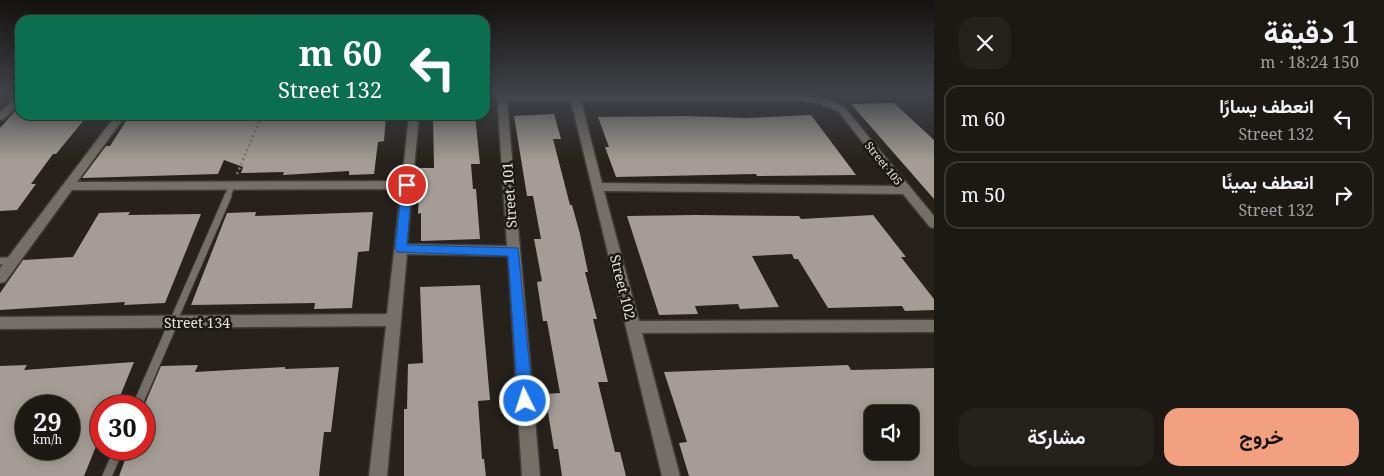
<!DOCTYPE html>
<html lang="ar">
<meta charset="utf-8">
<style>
body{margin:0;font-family:"Noto Serif",Vazirmatn,serif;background:#25221d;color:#f1f3f6;direction:rtl;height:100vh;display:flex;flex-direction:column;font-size:19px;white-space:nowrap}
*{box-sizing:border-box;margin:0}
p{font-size:16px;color:#a0a0a0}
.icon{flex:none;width:28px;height:28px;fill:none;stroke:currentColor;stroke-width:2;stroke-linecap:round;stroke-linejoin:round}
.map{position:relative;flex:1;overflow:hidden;direction:ltr}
.sheet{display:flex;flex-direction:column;background:#1c1914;width:450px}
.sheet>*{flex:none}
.banner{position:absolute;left:15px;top:15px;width:475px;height:105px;border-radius:15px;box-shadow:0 2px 12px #0003,0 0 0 1px #3a3834;direction:rtl;background:#0b6e4f;color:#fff;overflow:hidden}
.tools{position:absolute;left:864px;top:405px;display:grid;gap:10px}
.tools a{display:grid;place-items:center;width:55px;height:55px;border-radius:10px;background:#1c1914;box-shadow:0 2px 12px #0003,0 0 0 1px #3a3834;font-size:25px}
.speed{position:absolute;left:15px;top:395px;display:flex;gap:10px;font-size:25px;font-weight:700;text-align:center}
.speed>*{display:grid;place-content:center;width:65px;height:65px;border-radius:50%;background:#1c1914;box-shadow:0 2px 12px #0003,0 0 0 1px #3a3834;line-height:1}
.speed small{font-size:12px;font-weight:400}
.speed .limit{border:8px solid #d22;background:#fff;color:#111}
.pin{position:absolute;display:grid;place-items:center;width:42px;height:42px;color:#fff;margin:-21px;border:2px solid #fff;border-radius:50%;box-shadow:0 1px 5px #0007}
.me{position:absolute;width:55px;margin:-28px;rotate:356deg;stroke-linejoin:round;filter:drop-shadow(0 0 4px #0008)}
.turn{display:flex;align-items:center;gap:18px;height:105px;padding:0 25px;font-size:22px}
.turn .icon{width:65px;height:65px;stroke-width:2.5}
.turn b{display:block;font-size:35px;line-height:42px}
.round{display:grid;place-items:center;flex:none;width:52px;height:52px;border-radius:15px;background:#25221d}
.summary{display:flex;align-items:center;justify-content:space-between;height:85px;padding:0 25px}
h1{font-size:30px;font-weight:700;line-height:38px}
.action{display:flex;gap:10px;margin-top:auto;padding:10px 25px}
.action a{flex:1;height:58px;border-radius:15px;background:#f2a07f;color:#111;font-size:20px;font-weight:700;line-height:58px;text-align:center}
.action a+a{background:#25221d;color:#f1f3f6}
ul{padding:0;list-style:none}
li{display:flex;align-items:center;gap:15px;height:68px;margin:0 10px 8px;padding:0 15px;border:2px solid #3a3834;border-radius:15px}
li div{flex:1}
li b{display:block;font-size:19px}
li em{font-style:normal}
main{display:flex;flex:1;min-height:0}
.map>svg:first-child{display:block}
.building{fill:#a39d95;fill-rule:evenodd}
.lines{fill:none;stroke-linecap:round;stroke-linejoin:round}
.lane-far2-casing{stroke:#3f3b36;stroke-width:8}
.lane-far1-casing{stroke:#3f3b36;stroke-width:9}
.lane-casing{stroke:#3f3b36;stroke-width:11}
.street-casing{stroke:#3f3b36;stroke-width:3}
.path{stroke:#7a7570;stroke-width:2.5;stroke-dasharray:2 3;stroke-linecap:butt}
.lane-far2{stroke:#746f67;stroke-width:5.5}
.lane-far1{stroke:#746f67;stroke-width:7}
.lane{stroke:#746f67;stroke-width:9}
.street{fill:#746f67;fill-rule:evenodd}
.route{fill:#1a73e8;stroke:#114b97}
.labels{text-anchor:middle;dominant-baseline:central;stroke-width:5;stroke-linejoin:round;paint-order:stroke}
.far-street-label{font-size:11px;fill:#e8e5e0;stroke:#1c1812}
.street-label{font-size:14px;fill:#e8e5e0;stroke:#1c1812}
</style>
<main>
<section class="sheet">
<div class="summary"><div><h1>1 دقيقة</h1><p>150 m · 18:24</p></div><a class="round"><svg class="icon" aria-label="close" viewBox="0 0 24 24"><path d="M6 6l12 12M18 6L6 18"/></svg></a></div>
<ul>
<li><svg class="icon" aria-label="left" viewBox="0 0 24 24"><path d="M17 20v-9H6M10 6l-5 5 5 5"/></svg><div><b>انعطف يسارًا</b><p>Street 132</p></div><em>60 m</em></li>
<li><svg class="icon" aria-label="right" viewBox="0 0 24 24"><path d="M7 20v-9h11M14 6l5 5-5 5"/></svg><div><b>انعطف يمينًا</b><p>Street 132</p></div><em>50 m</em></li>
</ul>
<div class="action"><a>خروج</a><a>مشاركة</a></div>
</section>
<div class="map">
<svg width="934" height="476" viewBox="0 0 934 476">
<rect width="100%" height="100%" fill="#26211b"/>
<!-- building -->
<g class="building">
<polygon points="894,103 934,140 934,199 851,104"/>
<polygon points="20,106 20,115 88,115 56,154 53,154 31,184 36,184 17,210 0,211 0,128"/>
<polygon points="554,114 561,139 553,139 570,205 572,205 580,234 588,272 585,272 597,319 593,319 608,382 598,382 615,452 620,452 626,476 562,476 558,449 554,449 545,394 560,393 547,321 543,321 537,282 542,281 534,239 541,239 533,196 527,196 514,116"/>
<polygon points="218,115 248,116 386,115 384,141 378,142 374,174 349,175 349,171 283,175 284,172 241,173 243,167 224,160 218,174 82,178 106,146 110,146 128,118"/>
<polygon points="433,115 475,115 480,164 471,164 473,189 476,189 480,239 421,241 421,213 418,214 420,168 434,168"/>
<polygon points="811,115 856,175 757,176 756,174 616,177 605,147 609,147 598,117 684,116 747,118"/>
<polygon points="130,212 128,215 201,214 165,303 124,305 125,302 0,310 0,293 23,260 73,257 99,213"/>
<polygon points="256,212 255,216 373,212 369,251 358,252 352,308 314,309 315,303 191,305 227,213"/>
<polygon points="695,215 799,216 801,219 873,215 906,257 901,257 934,299 934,310 905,311 902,306 828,308 798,259 794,259 792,254 752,256 779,307 740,309 738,304 695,306 698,314 659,315 627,216"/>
<polygon points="480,285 490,400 478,401 482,459 484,459 486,476 404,476 404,409 407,409 408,364 423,363 420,287"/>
<path d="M134,362L116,406H101V434L84,476H0V366L27,365L24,370ZM26,406H69V449H26Z"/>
<polygon points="198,365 195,372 285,367 285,369 339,367 331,432 324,432 319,476 119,476 129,449 144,449 144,406 161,366"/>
<path d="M848,365L851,370L934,368V476H689L679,443L687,442L664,372ZM872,414H910V451H872Z"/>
</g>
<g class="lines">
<defs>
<polyline id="lane-far2" points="227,197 232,186"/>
<g id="lane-far1">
<polyline points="0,261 12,261"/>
<polyline points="173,322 228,196"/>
</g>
<g id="lane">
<polyline points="137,406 174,321"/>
<polyline points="107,476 119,449"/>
</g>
<g id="street">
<path d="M497,94L801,95L826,100L844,107L934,216V228L930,227L903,194L604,191L639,321L934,320V332L642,333L680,476H662L571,101H507L540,476H522L508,256L407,254L387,476H369L386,326L0,329V317L387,314L401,189L72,190L5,282L0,283V268L116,115H126L77,182L402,181L409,115H419L407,244L507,246ZM581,101H801L821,104L838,111L897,186L602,183Z"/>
<polygon points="20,95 20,103 4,119 0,120 0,112"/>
</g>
</defs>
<!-- lane-far2 casing -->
<use href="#lane-far2" class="lane-far2-casing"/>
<!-- lane-far1 casing -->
<use href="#lane-far1" class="lane-far1-casing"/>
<!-- lane casing -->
<use href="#lane" class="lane-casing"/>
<!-- street casing -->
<use href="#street" class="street-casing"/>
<!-- path -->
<polyline class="path" points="237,174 262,115"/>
<!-- lane-far2 -->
<use href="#lane-far2" class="lane-far2"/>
<!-- lane-far1 -->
<use href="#lane-far1" class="lane-far1"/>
<!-- lane -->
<use href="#lane" class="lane"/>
<!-- street -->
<use href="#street" class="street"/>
</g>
<!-- sky -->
<linearGradient id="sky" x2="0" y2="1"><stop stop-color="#15120f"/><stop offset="0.58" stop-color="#41434a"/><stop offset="1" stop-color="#41434a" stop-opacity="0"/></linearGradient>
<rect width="934" height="161" fill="url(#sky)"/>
<!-- route -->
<polygon class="route" points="407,182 412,185 407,245 518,248 533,401 530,406 525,408 520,406 518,401 508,256 397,252 395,249 402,185"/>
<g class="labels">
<!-- far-street labels -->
<g class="far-street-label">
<text transform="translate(884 163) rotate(51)">Street 105</text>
</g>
<!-- street labels -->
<g class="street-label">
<text transform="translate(509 195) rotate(-94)">Street 101</text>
<text transform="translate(623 287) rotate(76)">Street 102</text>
<text x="197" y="322">Street 134</text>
</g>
</g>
</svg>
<div class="tools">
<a><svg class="icon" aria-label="sound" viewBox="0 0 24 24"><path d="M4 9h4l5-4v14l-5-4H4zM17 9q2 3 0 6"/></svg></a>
</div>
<div class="speed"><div>29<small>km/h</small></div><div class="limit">30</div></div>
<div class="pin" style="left:407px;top:185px;background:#d93025"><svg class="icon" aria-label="arrive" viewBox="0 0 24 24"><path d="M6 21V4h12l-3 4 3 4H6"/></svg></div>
<svg class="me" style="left:525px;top:401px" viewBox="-20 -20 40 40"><circle r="17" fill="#1a73e8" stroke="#fff" stroke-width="3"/><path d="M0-11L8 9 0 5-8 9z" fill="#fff"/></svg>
<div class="banner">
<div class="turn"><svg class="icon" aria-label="left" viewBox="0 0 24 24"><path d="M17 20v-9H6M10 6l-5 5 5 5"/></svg><div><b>60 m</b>Street 132</div></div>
</div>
</div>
</main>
